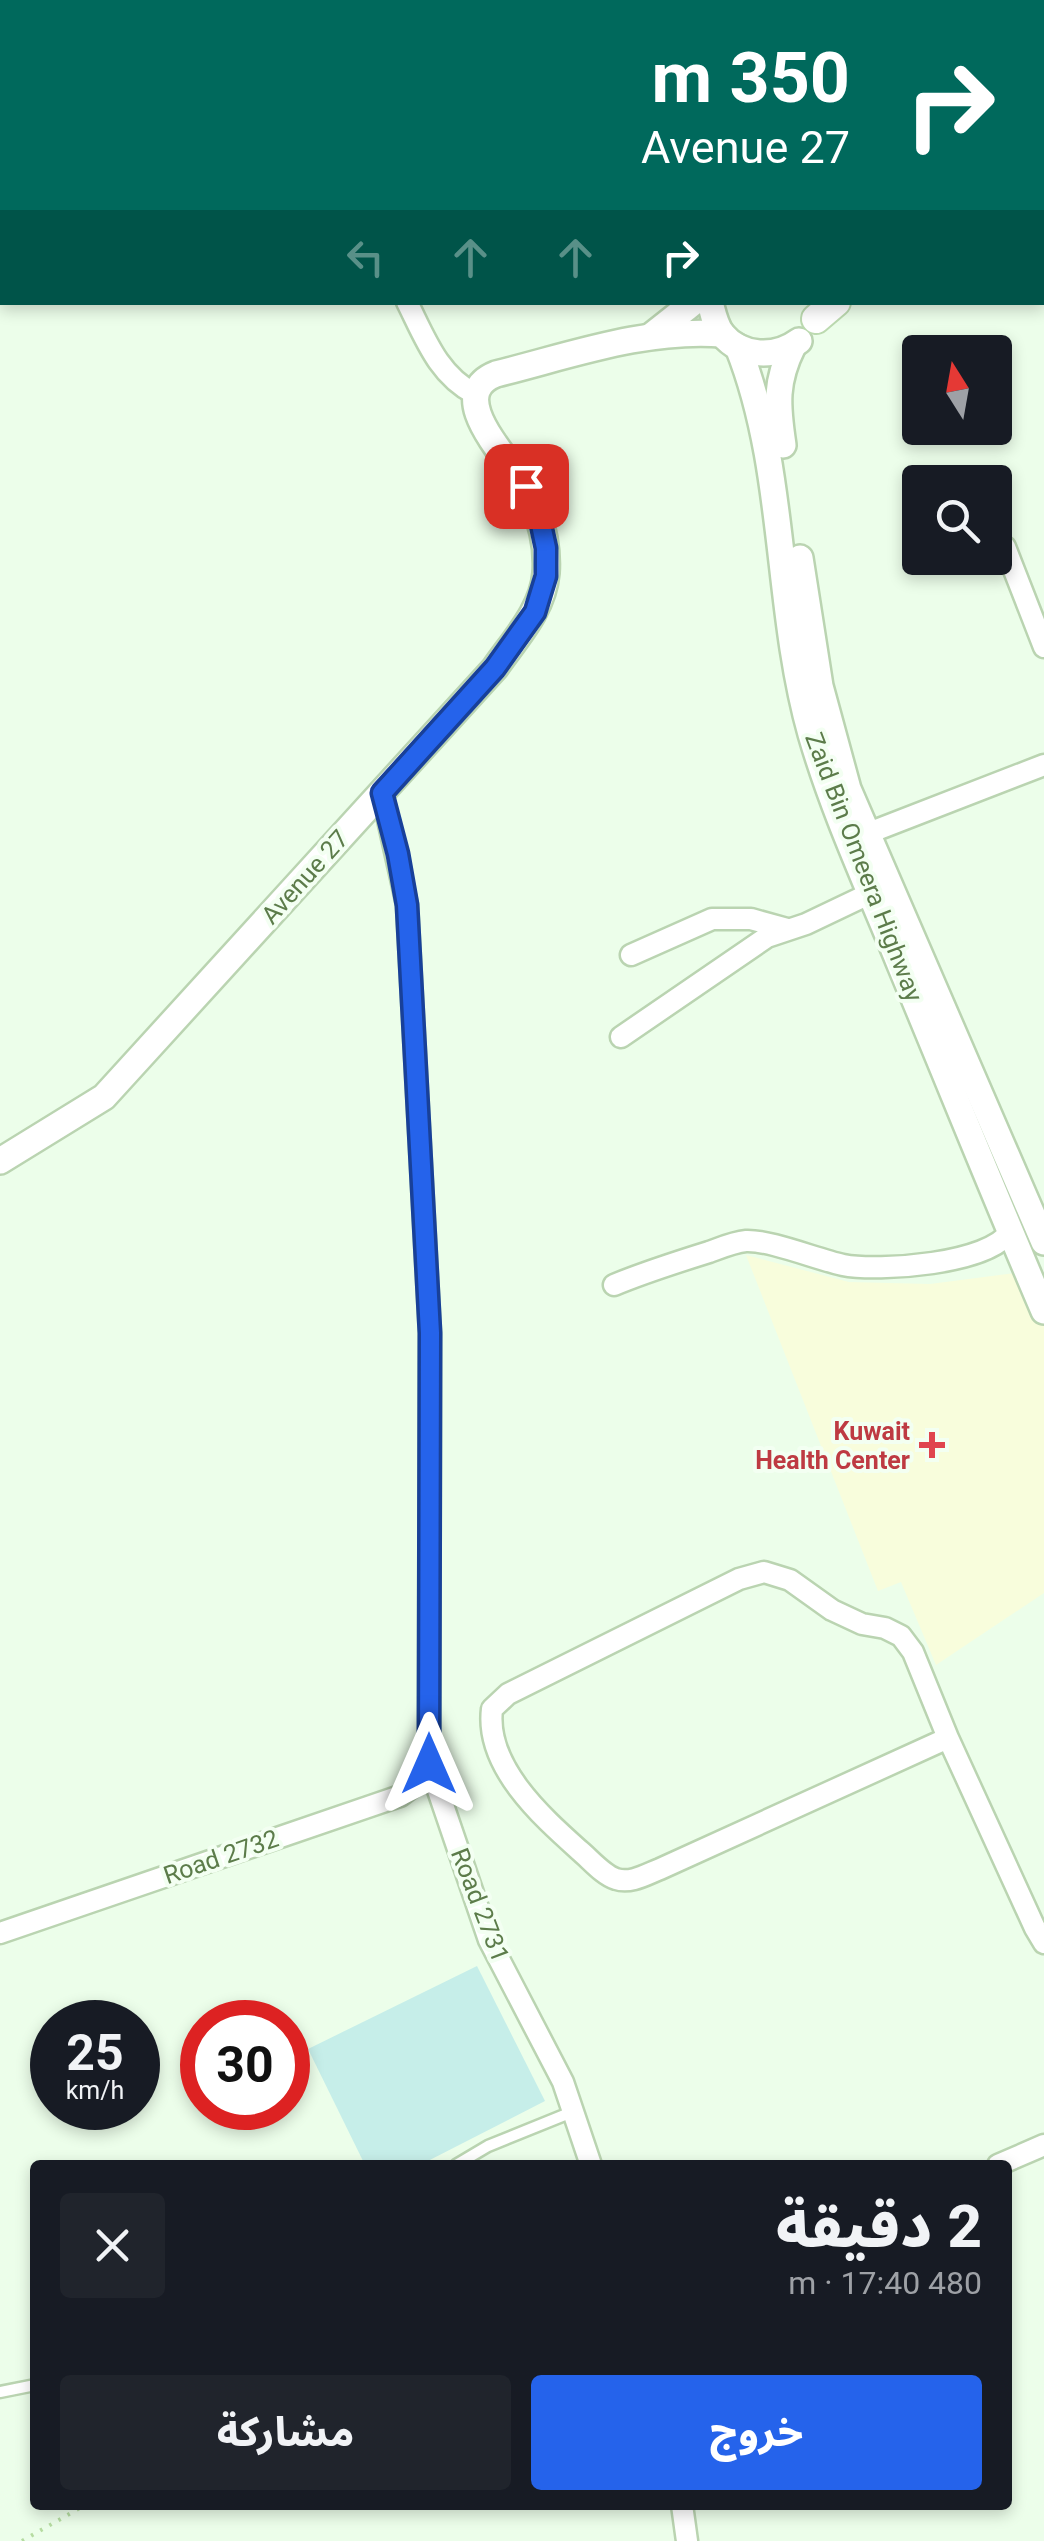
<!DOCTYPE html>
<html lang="ar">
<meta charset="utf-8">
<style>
body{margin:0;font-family:Roboto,"Noto Sans Arabic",sans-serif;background:#20242c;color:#f1f3f6;direction:rtl;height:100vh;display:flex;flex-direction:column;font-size:38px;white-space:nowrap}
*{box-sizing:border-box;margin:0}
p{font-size:32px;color:#9ea1a6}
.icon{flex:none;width:55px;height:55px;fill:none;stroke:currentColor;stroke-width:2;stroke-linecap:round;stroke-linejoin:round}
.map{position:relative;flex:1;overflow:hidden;direction:ltr}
.drawer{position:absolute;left:30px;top:2160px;width:982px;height:350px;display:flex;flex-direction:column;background:#171b24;border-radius:10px;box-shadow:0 5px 15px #0003;direction:rtl}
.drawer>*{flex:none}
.hud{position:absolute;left:0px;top:0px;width:1045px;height:305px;box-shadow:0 5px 15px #0003;direction:rtl;background:#00695c;color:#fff;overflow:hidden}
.needle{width:65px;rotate:349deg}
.fabs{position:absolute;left:902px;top:335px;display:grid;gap:20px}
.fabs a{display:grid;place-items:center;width:110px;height:110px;border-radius:10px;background:#171b24;box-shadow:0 5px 15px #0003;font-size:50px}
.speed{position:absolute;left:30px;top:2000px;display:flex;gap:20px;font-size:50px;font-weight:700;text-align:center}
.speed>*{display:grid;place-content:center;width:130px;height:130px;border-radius:50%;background:#171b24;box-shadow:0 5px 15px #0003;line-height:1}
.speed small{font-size:25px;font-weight:400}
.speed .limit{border:15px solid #d22;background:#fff;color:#111}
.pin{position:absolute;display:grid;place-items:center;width:85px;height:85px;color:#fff;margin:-42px;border-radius:20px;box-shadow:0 5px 15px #0006}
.me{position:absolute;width:110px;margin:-55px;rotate:0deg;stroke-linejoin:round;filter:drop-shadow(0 0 8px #0008)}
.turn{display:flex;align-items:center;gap:35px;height:210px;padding:0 30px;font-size:45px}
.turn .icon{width:130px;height:130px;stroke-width:2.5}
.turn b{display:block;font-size:70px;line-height:85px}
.lanes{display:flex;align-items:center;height:95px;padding:0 30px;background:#0003;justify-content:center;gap:50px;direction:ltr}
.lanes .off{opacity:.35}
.round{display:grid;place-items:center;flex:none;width:105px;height:105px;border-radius:10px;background:#20242c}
.overview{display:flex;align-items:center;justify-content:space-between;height:170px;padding:0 30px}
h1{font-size:60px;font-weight:800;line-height:75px}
.cta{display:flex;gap:20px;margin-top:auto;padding:20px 30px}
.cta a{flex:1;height:115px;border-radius:10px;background:#2563eb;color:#fff;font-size:40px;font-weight:800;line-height:115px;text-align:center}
.cta a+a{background:#20242c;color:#f1f3f6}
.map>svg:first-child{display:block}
.medical{fill:#f8fddc}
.green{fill:#c6eee9}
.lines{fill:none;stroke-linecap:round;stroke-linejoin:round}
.service-casing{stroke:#bad4b1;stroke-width:15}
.minor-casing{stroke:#bad4b1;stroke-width:25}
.tertiary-casing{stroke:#bad4b1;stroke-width:30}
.secondary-casing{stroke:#bcdab0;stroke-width:32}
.path{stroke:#b5dca1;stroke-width:4;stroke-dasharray:2.5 8;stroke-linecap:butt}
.service{stroke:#fff;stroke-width:10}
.minor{stroke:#fff;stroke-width:20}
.tertiary{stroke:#fff;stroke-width:25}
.secondary{stroke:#fff;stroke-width:28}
.route-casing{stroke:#184099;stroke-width:25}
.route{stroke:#2563eb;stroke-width:18}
.health-dot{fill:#e0444e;stroke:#f3fff2;stroke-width:4}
.labels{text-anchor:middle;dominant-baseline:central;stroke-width:8;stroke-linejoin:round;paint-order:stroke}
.street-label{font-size:25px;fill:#5c7c4a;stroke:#f3fff2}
.health-label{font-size:25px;font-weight:bold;fill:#be3a42;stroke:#f3fff2;text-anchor:end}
</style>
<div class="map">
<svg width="1044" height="2541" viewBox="0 0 1044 2541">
<rect width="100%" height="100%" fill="#ecfeea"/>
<!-- medical -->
<polygon class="medical" points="746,1255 849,1282 930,1284 1015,1273 1044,1308 1044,1593 936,1665 901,1582 878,1591"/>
<!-- green -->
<polygon class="green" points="477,1966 545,2101 420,2165 365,2165 308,2049"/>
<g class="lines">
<defs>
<g id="service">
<polyline points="456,2165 488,2146 572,2112"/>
<polyline points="0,2392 35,2385"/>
</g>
<g id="minor">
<polyline points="76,0 78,2"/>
<polyline points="247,0 248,2"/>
<polyline points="464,0 464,2"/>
<polyline points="587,0 588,2"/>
<polyline points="796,0 797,2"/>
<polyline points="325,2 325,0"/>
<polyline points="1042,105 1044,104"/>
<path d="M407,302C425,338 438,375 475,394"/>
<polyline points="1005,547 1044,647"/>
<polyline points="382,793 407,905 430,1333 429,1764 489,1940 563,2082 591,2165"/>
<polyline points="866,834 1044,765"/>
<polyline points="631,955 712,919 751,919 787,929"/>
<polyline points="621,1037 767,937 806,924 871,893"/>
<path d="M614,1285C645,1272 677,1262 709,1252C720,1248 734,1242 746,1241C770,1240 816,1259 843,1265C878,1272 991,1264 1010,1231"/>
<path d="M948,1738L660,1869C647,1874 631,1884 616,1879C603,1875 590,1859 579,1850C541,1816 485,1766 492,1709L508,1694L739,1579L764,1572L790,1580L832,1610L862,1624L885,1628L901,1636L913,1652L948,1738L1035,1928L1044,1943"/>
<polyline points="0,1933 400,1796 421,1780 429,1764"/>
<polyline points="998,2165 1044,2145"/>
<polyline points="682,2505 687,2541"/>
</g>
<g id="tertiary">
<polyline points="675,2 676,0"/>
<path d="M710,302C713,313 715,325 722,334C742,358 776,358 799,341"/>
<polyline points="651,336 694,302"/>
<path d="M738,347C787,470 775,607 811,734C834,814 870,890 901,967C949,1082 995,1197 1044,1311"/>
<path d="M783,445C777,405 775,382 793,346"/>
<polyline points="800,558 820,686 848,789 1044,1242"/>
<path d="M0,1161L104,1097L495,668C515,639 543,610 546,573C548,544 540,515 527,490C513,462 441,396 496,374C569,356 645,328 722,334"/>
</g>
<g id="secondary">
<polyline points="1042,207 1044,206"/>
<polyline points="1042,235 1044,235"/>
<polyline points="816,319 836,302"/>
</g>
</defs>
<!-- service casing -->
<use href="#service" class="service-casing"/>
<!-- minor casing -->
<use href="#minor" class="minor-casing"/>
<!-- tertiary casing -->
<use href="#tertiary" class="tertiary-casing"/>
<!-- secondary casing -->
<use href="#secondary" class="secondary-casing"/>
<!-- path -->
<polyline class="path" points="22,2541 85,2505"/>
<!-- service -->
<use href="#service" class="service"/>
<!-- minor -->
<use href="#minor" class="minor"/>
<!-- tertiary -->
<use href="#tertiary" class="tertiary"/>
<!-- secondary -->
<use href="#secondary" class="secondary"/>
</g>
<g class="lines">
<defs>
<polyline id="route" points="429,1764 430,1333 407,905 398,854 382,793 495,668 535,612 546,576 546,548 540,520 526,486"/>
</defs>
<!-- route casing -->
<use href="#route" class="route-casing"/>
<!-- route -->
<use href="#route" class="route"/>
</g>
<!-- markers -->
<path class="health-dot" d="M927 1430h10v10h10v10h-10v10h-10v-10h-10v-10h10z"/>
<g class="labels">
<!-- street labels -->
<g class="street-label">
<text transform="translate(864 867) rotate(69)">Zaid Bin Omeera Highway</text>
<text transform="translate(305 877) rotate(-48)">Avenue 27</text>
<text transform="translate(221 1857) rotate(-19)">Road 2732</text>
<text transform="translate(480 1905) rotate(69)">Road 2731</text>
</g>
<!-- health labels -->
<g class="health-label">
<text x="910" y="1431">Kuwait<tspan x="910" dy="29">Health Center</tspan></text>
</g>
</g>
</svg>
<div class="fabs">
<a><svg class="needle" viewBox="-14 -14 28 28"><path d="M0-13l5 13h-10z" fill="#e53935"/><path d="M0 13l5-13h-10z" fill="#9ea1a6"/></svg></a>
<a><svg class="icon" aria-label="search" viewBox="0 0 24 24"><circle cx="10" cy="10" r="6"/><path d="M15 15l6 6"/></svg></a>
</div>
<div class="speed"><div>25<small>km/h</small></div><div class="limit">30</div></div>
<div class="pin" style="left:526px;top:486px;background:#d93025"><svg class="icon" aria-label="arrive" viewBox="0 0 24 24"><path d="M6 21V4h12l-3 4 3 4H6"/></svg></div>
<svg class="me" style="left:429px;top:1764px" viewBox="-20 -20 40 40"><path d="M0-17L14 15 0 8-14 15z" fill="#2563eb" stroke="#fff" stroke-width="4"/></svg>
<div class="hud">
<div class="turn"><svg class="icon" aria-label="right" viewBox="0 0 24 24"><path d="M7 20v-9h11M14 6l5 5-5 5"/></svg><div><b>350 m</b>Avenue 27</div></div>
<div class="lanes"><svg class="icon off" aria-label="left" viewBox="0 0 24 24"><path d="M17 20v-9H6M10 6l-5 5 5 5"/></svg><svg class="icon off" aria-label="ahead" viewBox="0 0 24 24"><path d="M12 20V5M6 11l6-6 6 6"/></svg><svg class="icon off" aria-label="ahead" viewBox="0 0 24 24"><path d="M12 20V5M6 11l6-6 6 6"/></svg><svg class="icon" aria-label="right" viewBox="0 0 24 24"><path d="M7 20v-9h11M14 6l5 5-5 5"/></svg></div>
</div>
<section class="drawer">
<div class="overview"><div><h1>2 دقيقة</h1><p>480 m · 17:40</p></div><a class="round"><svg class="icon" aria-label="close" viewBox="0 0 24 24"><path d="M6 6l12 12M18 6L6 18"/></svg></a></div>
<div class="cta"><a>خروج</a><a>مشاركة</a></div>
</section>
</div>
